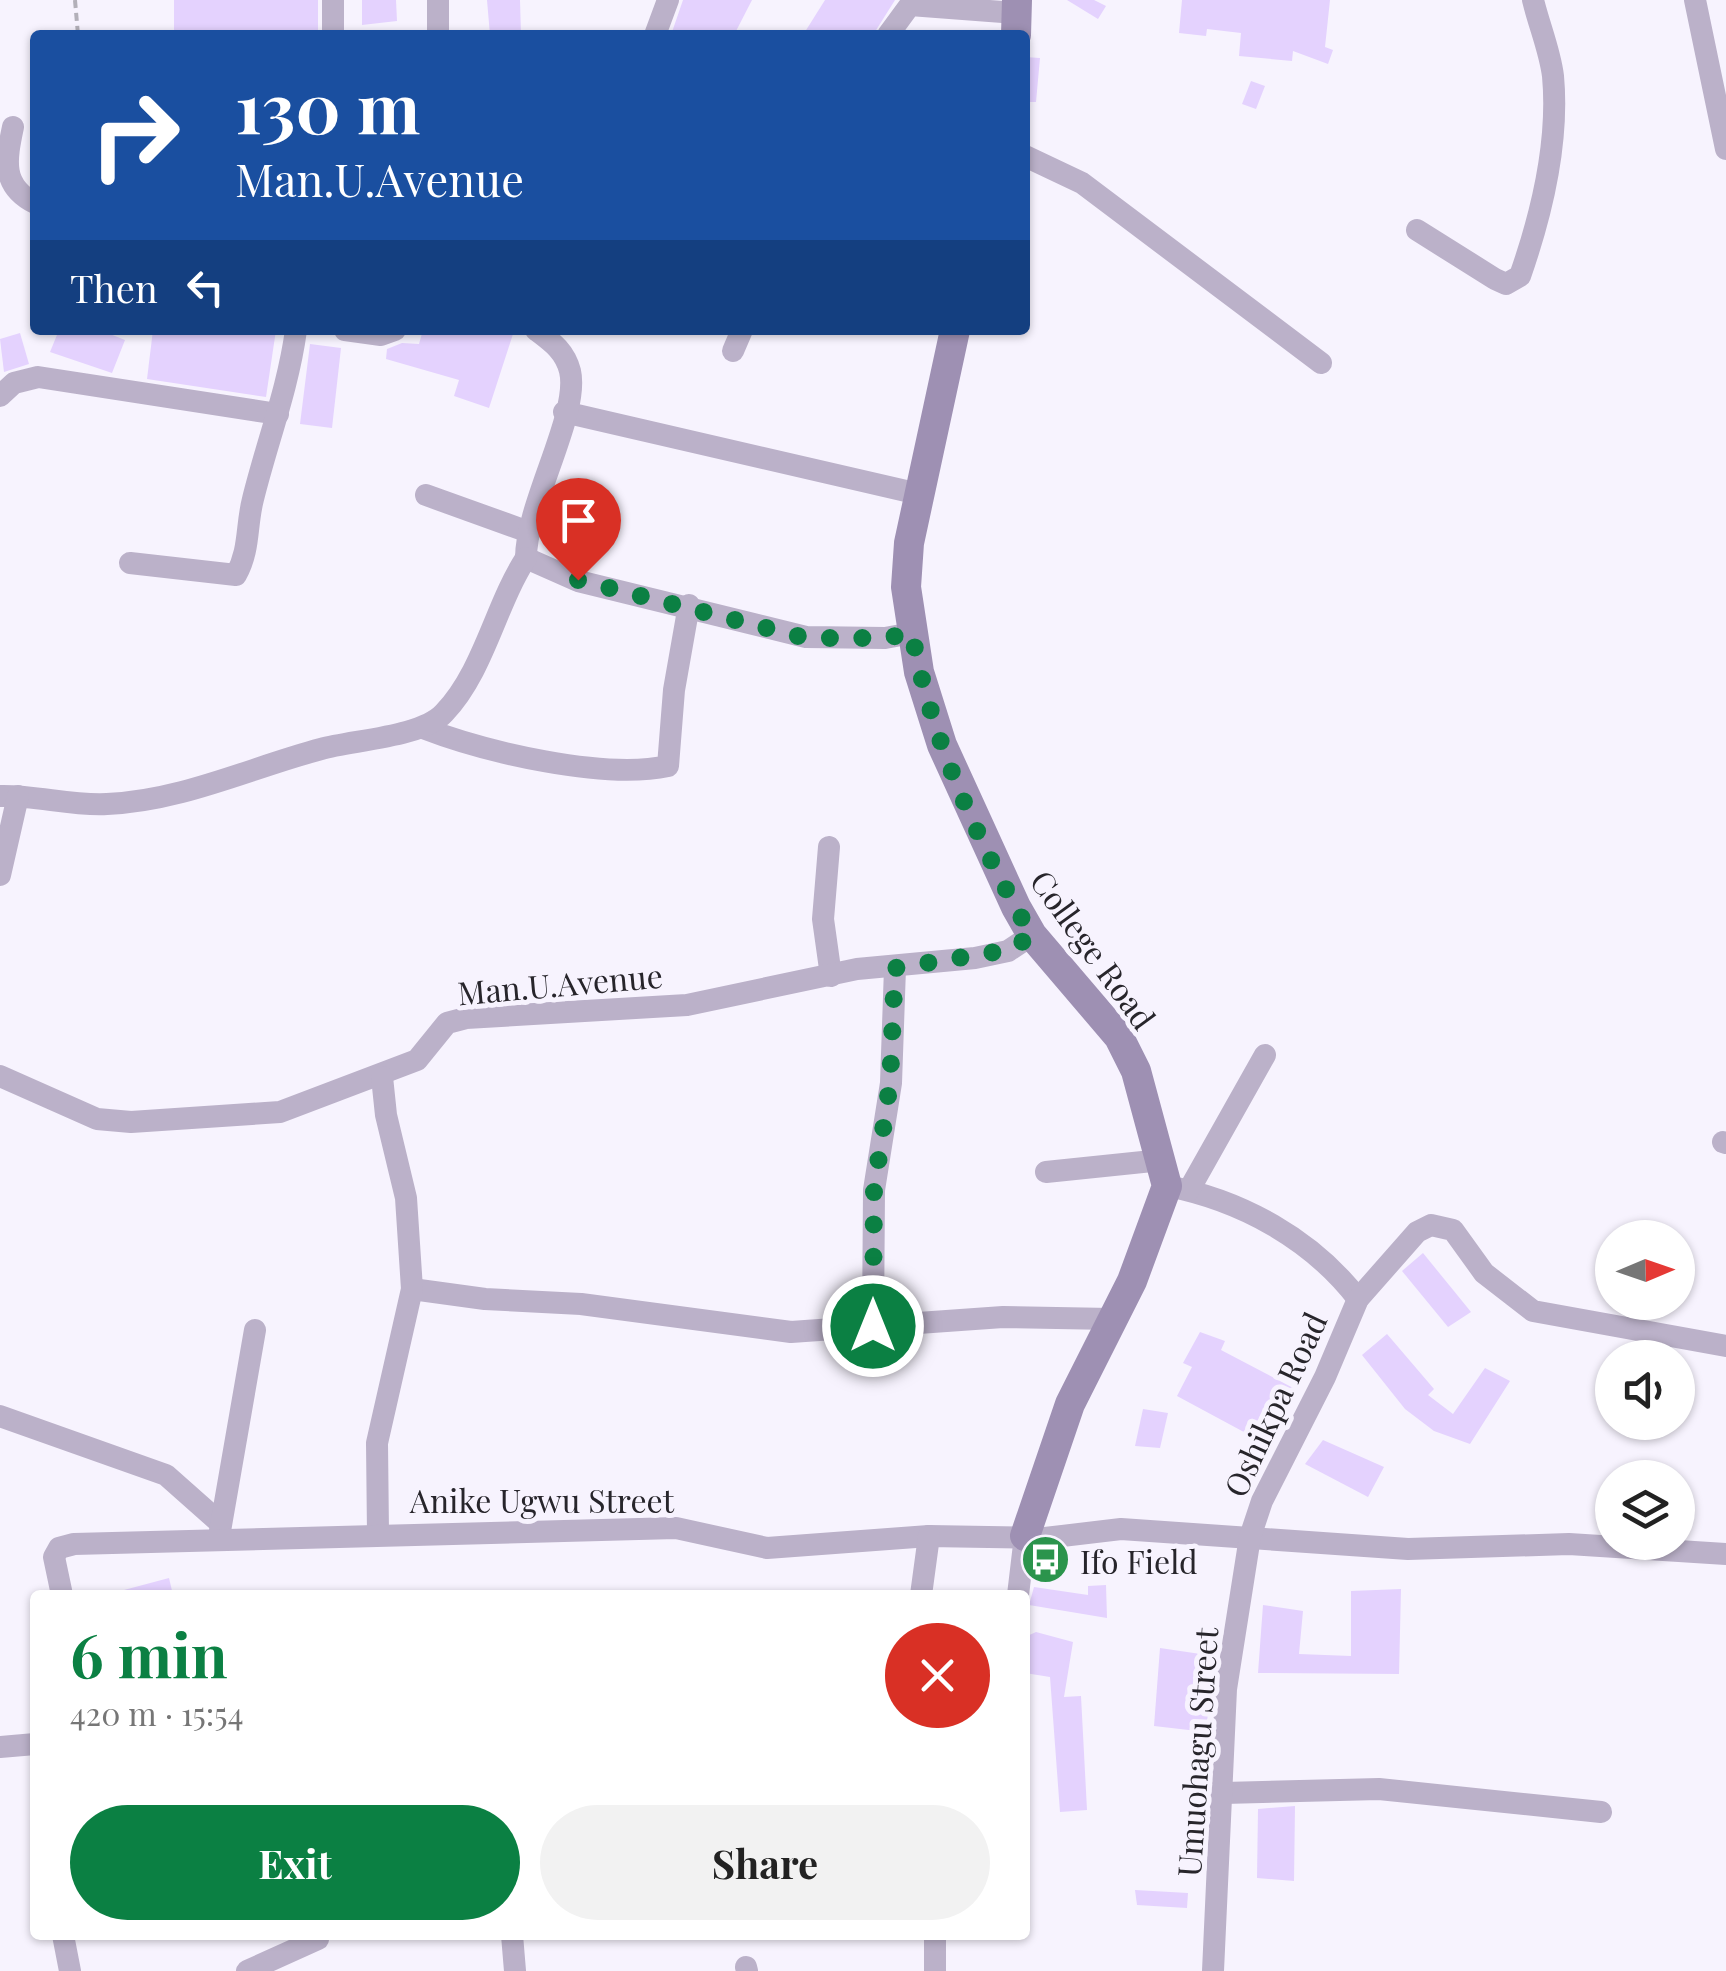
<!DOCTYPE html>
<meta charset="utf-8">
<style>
body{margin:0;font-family:"Playfair Display",serif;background:#f2f2f2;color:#222;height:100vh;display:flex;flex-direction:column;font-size:38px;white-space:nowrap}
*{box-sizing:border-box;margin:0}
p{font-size:32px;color:#767676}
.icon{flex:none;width:55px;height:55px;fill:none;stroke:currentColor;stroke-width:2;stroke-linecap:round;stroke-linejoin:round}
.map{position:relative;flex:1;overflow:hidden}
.panel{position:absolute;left:30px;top:1590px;width:1000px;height:350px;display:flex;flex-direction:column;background:#fff;border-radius:10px;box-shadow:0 2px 8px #0004}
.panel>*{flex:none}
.top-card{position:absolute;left:30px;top:30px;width:1000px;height:305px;border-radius:10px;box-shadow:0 2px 8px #0004;background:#1a4fa0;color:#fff;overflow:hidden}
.needle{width:65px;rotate:88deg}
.controls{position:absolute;left:1595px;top:1220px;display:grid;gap:20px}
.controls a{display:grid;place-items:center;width:100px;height:100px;border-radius:50%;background:#fff;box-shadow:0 2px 8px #0004;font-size:50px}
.pin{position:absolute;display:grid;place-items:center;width:85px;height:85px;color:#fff;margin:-102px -42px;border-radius:50% 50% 50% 0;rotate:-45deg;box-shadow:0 0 10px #0007}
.pin .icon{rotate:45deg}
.me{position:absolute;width:110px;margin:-55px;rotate:0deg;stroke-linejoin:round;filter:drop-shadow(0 0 8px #0008)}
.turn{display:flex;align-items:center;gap:35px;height:210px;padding:0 40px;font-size:45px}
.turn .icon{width:130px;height:130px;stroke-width:2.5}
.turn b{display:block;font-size:70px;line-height:85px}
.then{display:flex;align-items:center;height:95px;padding:0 40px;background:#0003;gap:20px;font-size:38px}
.round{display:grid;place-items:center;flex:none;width:105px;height:105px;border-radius:52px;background:#f2f2f2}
.summary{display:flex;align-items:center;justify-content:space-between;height:170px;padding:0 40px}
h1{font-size:60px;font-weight:700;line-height:75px;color:#0b8043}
.action{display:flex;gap:20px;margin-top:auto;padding:20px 40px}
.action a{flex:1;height:115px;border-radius:60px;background:#0b8043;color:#fff;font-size:40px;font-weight:700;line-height:115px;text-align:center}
.action a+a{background:#f2f2f2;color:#222}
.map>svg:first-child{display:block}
.building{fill:#e4d2fe}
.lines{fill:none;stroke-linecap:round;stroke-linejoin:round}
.path{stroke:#b3b0b9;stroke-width:4;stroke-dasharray:8 5;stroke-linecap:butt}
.street{stroke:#bbb1c9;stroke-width:22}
.secondary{stroke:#9e90b3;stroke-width:30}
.route{stroke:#0b8043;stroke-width:18;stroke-dasharray:0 32.4}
.labels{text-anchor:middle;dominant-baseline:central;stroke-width:10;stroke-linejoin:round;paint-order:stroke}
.street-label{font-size:32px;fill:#27252b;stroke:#f7f3fe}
.poi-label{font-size:32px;fill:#27252b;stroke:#f7f3fe;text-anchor:start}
</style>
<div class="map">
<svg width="1726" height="1971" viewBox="0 0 1726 1971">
<rect width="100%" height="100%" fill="#f7f3fe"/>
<!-- building -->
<g class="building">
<rect x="174" y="0" width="144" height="35"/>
<polygon points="362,0 396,0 397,21 362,25"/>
<polygon points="487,0 520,0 521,35 490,35"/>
<polygon points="683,0 752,0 734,35 671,35"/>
<polygon points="825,0 895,0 873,35 803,35"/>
<polygon points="1067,0 1094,0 1106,6 1098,19"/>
<polygon points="1182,0 1330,0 1325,47 1333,50 1328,64 1293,51 1292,61 1239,56 1241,33 1207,29 1206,36 1179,33"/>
<polygon points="1025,57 1040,58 1036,102 1025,102"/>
<polygon points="1251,81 1265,86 1256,109 1242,104"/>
<polygon points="59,330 100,330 125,340 112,373 50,352"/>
<polygon points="153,330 276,330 266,397 147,379"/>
<polygon points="423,330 513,334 489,408 454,396 459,380 386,359 387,349 402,343 419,344"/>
<polygon points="20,333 29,364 4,372 0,339"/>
<polygon points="310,344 341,348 332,428 300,424"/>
<polygon points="1423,1253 1471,1312 1448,1327 1402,1271"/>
<polygon points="1200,1332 1225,1341 1221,1350 1297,1390 1268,1445 1177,1396 1192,1367 1183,1363"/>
<polygon points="1387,1334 1434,1389 1428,1395 1453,1414 1485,1368 1510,1381 1470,1444 1434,1431 1405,1409 1362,1355"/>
<polygon points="1143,1409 1168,1413 1160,1448 1135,1446"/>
<polygon points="1323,1440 1384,1467 1368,1497 1305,1464"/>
<polygon points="169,1578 173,1595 125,1595 124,1590"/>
<polygon points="1106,1585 1107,1618 1029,1605 1034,1587 1088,1595 1088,1586"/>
<polygon points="1401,1589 1399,1674 1258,1673 1263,1605 1303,1611 1299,1654 1351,1656 1351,1591"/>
<polygon points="1036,1632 1073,1642 1064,1697 1081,1696 1087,1810 1060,1812 1050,1677 1025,1673 1025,1637"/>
<polygon points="1160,1648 1214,1656 1206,1732 1154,1726"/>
<polygon points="1295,1806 1294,1881 1257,1878 1258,1809"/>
<polygon points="1135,1890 1188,1893 1187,1908 1137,1905"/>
</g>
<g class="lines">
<!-- path -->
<polyline class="path" points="75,0 78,35"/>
<!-- street -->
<g class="street">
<polyline points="1695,0 1726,149"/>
<polyline points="333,35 333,0"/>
<polyline points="438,35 438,0"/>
<polyline points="655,35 668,0"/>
<polyline points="888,35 910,5 1016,13"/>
<path d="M13,127C6,160 1,186 35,203"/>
<polyline points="1025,156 1082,183 1321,363"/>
<path d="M1417,230L1495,279L1506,284L1520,276C1541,216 1559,141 1553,76C1550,51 1539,25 1533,0"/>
<polyline points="345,330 381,335 395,330"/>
<polyline points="733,351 742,330"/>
<polyline points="0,396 14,383 38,377 278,414"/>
<polyline points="564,412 919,494"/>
<polyline points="426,495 526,531"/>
<polyline points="526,558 578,581 806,637 885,638 912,633"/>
<path d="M526,558C526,504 580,414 570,371C565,351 552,342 536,330"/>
<path d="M130,563L236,575C250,550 246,526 253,499C267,442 288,389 296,330"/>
<path d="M423,728C485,752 604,780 668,766L674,690L689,605"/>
<path d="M0,796C36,795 71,806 107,804C181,801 250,768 321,749C354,740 422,737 444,713C484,671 495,606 526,558"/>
<polyline points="829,847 823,919 831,976"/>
<polyline points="0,875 18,796"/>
<polyline points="0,1076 97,1119 131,1122 280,1112 417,1060 447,1023 466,1018 687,1005 857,969 975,958 1008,951 1032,935"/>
<polyline points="1723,1142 1726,1143"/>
<polyline points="1046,1172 1162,1160"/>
<path d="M1167,1186C1241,1200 1312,1239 1358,1299"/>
<polyline points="1189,1190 1265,1055"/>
<polyline points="412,1289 485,1299 581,1304 791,1332 1003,1317 1111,1319"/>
<polyline points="873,1325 874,1190 891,1083 895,968"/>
<polyline points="0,1416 166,1475 219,1522"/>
<polyline points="220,1531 255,1330"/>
<polyline points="378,1533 377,1443 412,1289 406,1198 386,1115 382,1077"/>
<polyline points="62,1595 54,1557 59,1548 74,1544 676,1528 767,1548 929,1536 1045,1538 1121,1529 1408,1549 1569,1544 1726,1554"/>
<polyline points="921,1595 929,1536"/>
<polyline points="1018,1595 1025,1536"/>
<polyline points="0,1747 35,1744"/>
<polyline points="1224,1793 1379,1789 1601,1812"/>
<polyline points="63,1935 70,1971"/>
<polyline points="512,1935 515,1971"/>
<polyline points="935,1935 935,1971"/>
<polyline points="746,1967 747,1971"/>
<polyline points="247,1971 318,1939"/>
<polyline points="1213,1971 1226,1689 1250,1537 1262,1501 1325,1377 1358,1299 1417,1232 1431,1225 1453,1230 1484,1273 1533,1311 1726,1346"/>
</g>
<!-- secondary -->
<g class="secondary">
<polyline points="1016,35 1017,0"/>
<polyline points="955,330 909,543 906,587 919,672 942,745 1016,907 1032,935 1119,1037 1136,1071 1167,1186 1132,1281 1070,1404 1025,1536"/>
</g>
</g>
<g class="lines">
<!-- route -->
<path class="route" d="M578,580L806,638H885L912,633C931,739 978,843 1032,936L1008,950L895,968L890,1083L874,1190L873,1326"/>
</g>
<!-- icons -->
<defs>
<symbol id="bus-disc" viewBox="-11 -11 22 22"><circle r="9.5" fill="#2b944c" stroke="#f7f3fe"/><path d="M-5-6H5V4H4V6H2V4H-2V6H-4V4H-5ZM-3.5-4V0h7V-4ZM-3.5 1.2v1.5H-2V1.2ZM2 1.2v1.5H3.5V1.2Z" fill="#fff"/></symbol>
</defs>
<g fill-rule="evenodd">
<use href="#bus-disc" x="1018" y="1532" width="55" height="55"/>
</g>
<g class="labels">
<!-- street labels -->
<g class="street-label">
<text transform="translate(1094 949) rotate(54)">College Road</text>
<text transform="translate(560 983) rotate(-5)">Man.U.Avenue</text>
<text transform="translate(1274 1404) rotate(-65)">Oshikpa Road</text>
<text x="542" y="1499">Anike Ugwu Street</text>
<text transform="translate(1196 1752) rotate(-86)">Umuohagu Street</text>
</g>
<!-- poi labels -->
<g class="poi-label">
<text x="1080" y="1560">Ifo Field</text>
</g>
</g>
</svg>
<div class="controls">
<a><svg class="needle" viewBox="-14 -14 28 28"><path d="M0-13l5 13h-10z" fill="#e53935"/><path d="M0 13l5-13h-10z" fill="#767676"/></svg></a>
<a><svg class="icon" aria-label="sound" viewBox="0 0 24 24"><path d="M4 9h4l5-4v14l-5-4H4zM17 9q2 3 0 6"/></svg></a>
<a><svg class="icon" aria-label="layers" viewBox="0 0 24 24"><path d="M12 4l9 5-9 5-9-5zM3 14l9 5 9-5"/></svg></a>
</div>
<div class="pin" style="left:578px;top:580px;background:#d93025"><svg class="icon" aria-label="arrive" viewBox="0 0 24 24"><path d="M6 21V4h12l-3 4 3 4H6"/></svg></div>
<svg class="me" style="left:873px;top:1326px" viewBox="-20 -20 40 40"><circle r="17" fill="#0b8043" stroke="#fff" stroke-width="3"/><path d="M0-11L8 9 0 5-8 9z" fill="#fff"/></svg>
<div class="top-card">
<div class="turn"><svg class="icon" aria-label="right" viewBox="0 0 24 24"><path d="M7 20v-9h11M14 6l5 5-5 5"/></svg><div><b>130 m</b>Man.U.Avenue</div></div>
<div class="then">Then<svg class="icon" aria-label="left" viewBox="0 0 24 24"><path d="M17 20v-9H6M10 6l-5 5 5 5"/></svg></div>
</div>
<section class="panel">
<div class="summary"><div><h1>6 min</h1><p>420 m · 15:54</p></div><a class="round" style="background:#d93025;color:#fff"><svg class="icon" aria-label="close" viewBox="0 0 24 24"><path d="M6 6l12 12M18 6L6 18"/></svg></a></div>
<div class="action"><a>Exit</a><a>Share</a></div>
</section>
</div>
